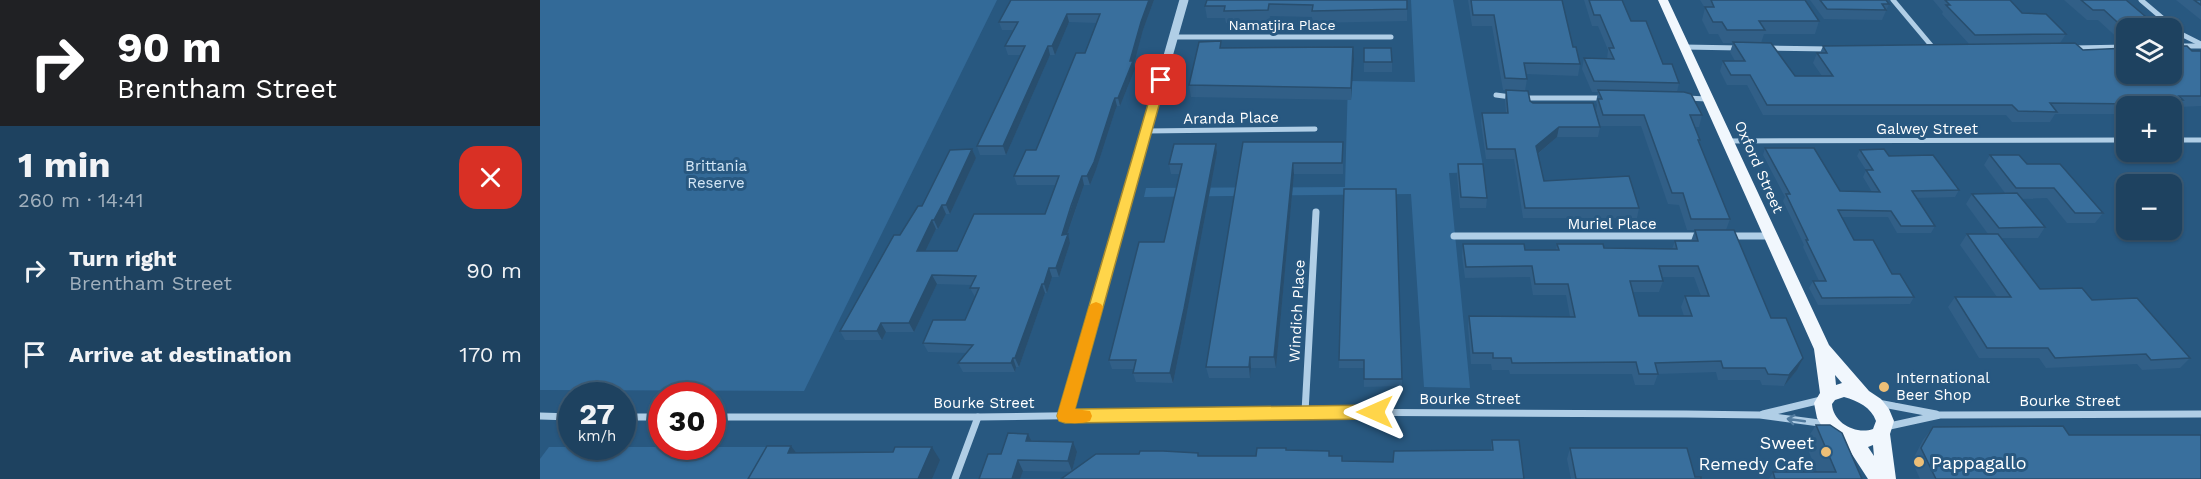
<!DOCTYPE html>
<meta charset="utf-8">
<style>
body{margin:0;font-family:"Work Sans",sans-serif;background:#2b4d69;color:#f1f3f6;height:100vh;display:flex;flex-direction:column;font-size:22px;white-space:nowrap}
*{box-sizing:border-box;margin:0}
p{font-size:20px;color:#a1b0bd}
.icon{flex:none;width:33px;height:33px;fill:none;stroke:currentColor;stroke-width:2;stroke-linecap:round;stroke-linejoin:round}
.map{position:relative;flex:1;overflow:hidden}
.sheet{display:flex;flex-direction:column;background:#1e4260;width:540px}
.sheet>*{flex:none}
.hud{background:#202124;color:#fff;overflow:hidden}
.controls{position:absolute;left:1576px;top:18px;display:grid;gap:12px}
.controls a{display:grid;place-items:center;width:66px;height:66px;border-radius:12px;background:#1e4260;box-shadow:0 2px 4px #0004,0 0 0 2px #3c5b75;font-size:30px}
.speed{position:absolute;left:18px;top:382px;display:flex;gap:12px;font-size:30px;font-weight:700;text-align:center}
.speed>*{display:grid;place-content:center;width:78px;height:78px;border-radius:50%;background:#1e4260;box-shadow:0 2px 4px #0004,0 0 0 2px #3c5b75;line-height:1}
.speed small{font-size:15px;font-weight:400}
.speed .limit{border:9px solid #d22;background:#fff;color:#111}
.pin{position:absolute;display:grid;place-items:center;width:51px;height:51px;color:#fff;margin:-26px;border-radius:12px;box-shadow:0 3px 9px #0006}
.me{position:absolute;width:66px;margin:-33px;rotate:270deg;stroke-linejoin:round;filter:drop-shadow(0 0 4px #0008)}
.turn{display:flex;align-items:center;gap:21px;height:126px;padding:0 18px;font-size:27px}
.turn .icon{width:78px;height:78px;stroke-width:2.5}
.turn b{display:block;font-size:42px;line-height:51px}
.round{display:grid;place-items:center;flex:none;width:63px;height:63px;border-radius:18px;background:#2b4d69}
.summary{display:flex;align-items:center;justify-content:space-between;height:102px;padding:0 18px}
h1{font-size:36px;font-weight:700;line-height:45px}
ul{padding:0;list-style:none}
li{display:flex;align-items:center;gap:18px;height:84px;padding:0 18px}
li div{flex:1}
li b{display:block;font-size:22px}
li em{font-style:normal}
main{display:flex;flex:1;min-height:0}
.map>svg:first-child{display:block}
.green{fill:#336a98}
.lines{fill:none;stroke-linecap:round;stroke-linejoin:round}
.minor-far1{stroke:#b0cee6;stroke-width:5}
.minor{stroke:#b0cee6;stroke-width:7}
.tertiary-far1{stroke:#b0cee6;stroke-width:9}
.tertiary{stroke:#b0cee6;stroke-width:11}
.primary{fill:#f1f7fd;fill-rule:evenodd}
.wall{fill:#315f87;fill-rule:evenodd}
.shaded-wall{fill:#284e6e}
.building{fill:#396f9d;stroke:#284e6e;stroke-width:1.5;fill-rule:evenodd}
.oneway{stroke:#517b9f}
.route{fill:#ffd54a;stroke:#a68a30;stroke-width:1.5}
.slow{fill:#f59e0b}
.poi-dot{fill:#edbf77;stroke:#285880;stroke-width:2}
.labels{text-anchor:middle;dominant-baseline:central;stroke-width:6;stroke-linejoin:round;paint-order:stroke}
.far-street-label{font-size:14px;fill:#fff;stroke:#285880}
.street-label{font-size:15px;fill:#fff;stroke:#285880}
.park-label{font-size:15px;fill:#d3e6f5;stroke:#285880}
.poi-label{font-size:15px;fill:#fff;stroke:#285880;text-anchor:start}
.near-poi-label{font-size:18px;fill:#fff;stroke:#285880;text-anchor:end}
</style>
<main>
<section class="sheet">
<div class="hud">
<div class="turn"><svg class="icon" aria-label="right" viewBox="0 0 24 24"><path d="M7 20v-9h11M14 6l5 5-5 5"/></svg><div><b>90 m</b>Brentham Street</div></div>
</div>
<div class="summary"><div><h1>1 min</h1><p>260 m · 14:41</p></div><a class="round" style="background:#d93025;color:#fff"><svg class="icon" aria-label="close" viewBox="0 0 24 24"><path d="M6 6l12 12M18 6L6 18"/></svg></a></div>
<ul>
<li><svg class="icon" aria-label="right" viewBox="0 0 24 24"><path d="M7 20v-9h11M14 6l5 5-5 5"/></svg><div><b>Turn right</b><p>Brentham Street</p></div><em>90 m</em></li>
<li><svg class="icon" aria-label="arrive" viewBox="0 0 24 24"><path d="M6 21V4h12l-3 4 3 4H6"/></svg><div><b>Arrive at destination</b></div><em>170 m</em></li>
</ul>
</section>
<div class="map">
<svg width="1661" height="479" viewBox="0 0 1661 479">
<rect width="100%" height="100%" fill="#285880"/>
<!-- green -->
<g class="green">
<polygon points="0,0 457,0 264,391 0,390"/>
<polygon points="871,0 913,0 944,172 909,173 930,388 884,387 871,194 604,197 606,188 805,187 808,81 875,82"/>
<polygon points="9,447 229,447 211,479 0,479 0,459"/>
</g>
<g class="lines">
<!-- minor-far1 -->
<g class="minor-far1">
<polyline points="1353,0 1395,50"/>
<polyline points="1601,0 1641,34 1661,44"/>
<polyline points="633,37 851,37"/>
<polyline points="1632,46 1661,46"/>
<polyline points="1144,47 1200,48"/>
<polyline points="1228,48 1290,49"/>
<polyline points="1534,48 1587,47"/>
<polyline points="956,95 971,97"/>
<polyline points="984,98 1064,98"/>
<polyline points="1146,98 1167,99"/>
<polyline points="606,131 775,129"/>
<polyline points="1632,140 1661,140"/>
<polyline points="1187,141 1587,140"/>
</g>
<!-- minor -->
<g class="minor">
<polyline points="914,236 1159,236"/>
<polyline points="1190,236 1229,236"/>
<polyline points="1338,403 1396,414"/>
<polyline points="765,412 776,212"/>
<polyline points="1223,414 1281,400"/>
<polyline points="0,416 32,417"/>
<polyline points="82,417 122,417"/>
<polyline points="172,417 438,417 765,412 1146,414 1220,415 1287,424"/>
<polyline points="1345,427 1400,415 1661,414"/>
<polyline points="415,479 438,417"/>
</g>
<!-- tertiary-far1 -->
<polyline class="tertiary-far1" points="585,207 644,0"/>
<!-- tertiary -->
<polyline class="tertiary" points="525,416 585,206"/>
<!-- primary -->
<path class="primary" d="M1118,0H1128L1289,345L1329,391L1341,399L1349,409L1354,421L1350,434L1356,479H1328L1304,442L1283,428L1277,418L1274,403L1280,393L1274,349ZM1295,375L1302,383L1296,385ZM1304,397C1318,401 1331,407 1336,421L1333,429C1316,435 1293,423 1292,404L1295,400ZM1333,445L1334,456L1328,447Z"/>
</g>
<!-- wall -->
<g class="wall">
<polygon points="614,0 603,30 594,64 595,69 580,106 577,106 575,111 556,170 550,185 544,185 534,215 527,234 530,243 519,277 512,277 507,293 505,293 479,367 476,367 475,372 423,372 418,363 427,353 388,352 383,343 425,320 435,297 430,288 432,285 397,284 374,332 346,332 342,340 305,340 300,331 360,235 382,206 432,149 436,158 410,214 406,214 398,229 396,229 385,251 417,251 505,214 516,185 477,185 474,176 496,150 545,53 557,23 529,22 515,55 510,55 466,155 440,155 437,146 481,55 468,55 465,46 473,30 462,30 459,22"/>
<polygon points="867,0 867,21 772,23 772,17 730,16 729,22 686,23 685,18 667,18 665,6"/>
<polygon points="928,0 1022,0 1033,47 1040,64 1038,76 986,74 987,79 985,91 990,101 993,103 1060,127 1058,137 1017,137 998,154 1004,181 1099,208 1097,218 983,218 974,159 946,159 941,123 942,113 966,113 965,100 966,90 963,90 952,26 932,26"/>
<polygon points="1044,0 1082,0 1091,21 1139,83 1137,92 1162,115 1159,127 1155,127 1160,140 1159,143 1190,219 1186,230 1147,230 1139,205 1128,204 1101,126 1060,126 1056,110 1057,105 1056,102 1058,92 1052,92 1042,69 1044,58 1067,59 1068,50 1058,26 1052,26"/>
<polygon points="1160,0 1265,0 1279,21 1275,34 1224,34 1221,43 1255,76 1282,76 1273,63 1277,53 1280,53 1283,46 1429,44 1402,14 1403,12 1393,0 1470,0 1482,13 1526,34 1520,43 1543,50 1639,46 1652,51 1661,51 1661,106 1638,107 1635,111 1632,111 1632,106 1587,106 1587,114 1515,114 1510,122 1472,122 1466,115 1223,115 1207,85 1187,85 1180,71 1183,61 1195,61 1190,52 1193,43 1183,43 1178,34 1169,34 1162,20 1165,8"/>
<polygon points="1270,0 1346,0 1349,4 1342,20 1284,19"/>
<polygon points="1524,0 1586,0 1587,43 1582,42 1558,20 1547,20"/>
<polygon points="1636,0 1661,0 1661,20"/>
<polygon points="813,47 811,100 651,97 649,85 681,48"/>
<polygon points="824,48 852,62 852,72 824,72"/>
<polygon points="703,142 803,142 803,174 754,174 736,368 711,368 710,378 669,378 666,367"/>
<polygon points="676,144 677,153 646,318 633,383 596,382 593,373 594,369 572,369 569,360 624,242 640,174 631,174 629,164"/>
<polygon points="1225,148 1300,191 1332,192 1323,177 1326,170 1317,156 1320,150 1349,156 1419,190 1415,197 1376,198 1395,226 1391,233 1357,233 1348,217 1302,217 1314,240 1352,274 1374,297 1370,304 1278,305 1269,288 1273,281 1279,281 1263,247 1264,245 1243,201 1245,197 1223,155"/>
<polygon points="1450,155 1487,164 1563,213 1555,223 1527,223 1507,198 1481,199 1505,227 1498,238 1462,238 1500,289 1552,300 1650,358 1640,368 1602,370 1597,364 1506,368 1499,358 1439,358 1408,307 1415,297 1457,297 1420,245 1427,234 1448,234 1426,204 1432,194 1465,193 1444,165"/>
<polygon points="918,164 947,198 946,208 920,208 917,175"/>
<polygon points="804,189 862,379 862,386 824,387 824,368 799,368"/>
<path d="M1155,230L1231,318L1257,370L1244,386L1222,385L1220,380H1178L1176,372L1118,374L1114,385H1095L1092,374H970L969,370H952L951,364H931L928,327L929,316L1030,317L1026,295H993L990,277L925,278L922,256L923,244L985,250H1016L1017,244L1064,248L1132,249L1135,241H1151ZM1122,277H1154L1161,296H1145L1141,307L1144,316H1099L1093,292H1119L1123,281Z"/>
<polygon points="1276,425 1322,479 1229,479 1233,472 1277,472 1265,442"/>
<polygon points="1393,427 1529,435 1661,479 1380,479 1372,461 1383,440"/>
<polygon points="952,440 984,479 483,471 480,479 439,479 461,454 492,441 537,452 532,471 659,456 716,456 746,450 789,456 803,461 853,462 951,450"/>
<polygon points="1030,448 1155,477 1161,479 1031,479 1027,459"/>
</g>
<!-- shaded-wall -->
<g class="shaded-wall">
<polygon points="609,0 614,0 603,30 594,64 595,69 580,106 578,98 601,22"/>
<polygon points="527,14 529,22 515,55 512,46"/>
<polygon points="508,46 510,55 466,155 463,146"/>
<polygon points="813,47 814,59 811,100 811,88"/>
<polygon points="575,98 577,106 575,111 556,170 550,185 547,176 573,103"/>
<polygon points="1019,127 1017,137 995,156 996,146"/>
<polygon points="676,144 677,153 646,318 633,383 630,373"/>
<polygon points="432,149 436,158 410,214 406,205"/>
<polygon points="753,163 754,174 736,368 734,357"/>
<polygon points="542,176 544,185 524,243 522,235"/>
<polygon points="402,205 406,214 398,229 394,220"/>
<polygon points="392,220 396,229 381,260 377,251"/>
<polygon points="528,234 530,243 519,277 516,268"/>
<polygon points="509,268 512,277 507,293 504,284"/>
<polygon points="392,275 397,284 374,332 369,323"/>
<polygon points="502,284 505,293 479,367 475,358"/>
<polygon points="341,323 346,332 342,340 337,331"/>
<polygon points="710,357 711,368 710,378 709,367"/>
<polygon points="473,358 476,367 475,372 471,363"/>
<polygon points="1263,358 1257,370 1244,386 1249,375"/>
<polygon points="488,434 493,444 486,441"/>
<polygon points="533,442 537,452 532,471 528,461"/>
<polygon points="251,446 261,459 248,453"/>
<polygon points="392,447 400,460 392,479 378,479"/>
<polygon points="478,460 483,471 480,479 472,479"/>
</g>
<!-- building -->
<g class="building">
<polygon points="471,0 609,0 601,22 590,61 593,61 578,98 575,98 573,103 554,162 547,176 542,176 531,206 522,235 528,234 516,268 509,268 504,284 502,284 475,358 473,358 471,363 418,363 433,345 383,343 393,320 425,320 439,288 430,288 436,276 392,275 369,323 341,323 337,331 300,331 354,235 360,235 378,206 382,206 410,150 432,149 406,205 402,205 394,220 392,220 377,251 417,251 434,214 505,214 519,176 474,176 486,150 496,150 536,53 545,53 560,14 527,14 512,46 508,46 463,146 437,146 485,46 465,46 478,22 459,22"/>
<polygon points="667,0 867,0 867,9 772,11 773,5 729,4 728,10 684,11 685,6 665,6"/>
<polygon points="931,0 1022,0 1033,47 1036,47 1040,64 984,63 987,79 965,78 954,15 933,15"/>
<polygon points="1049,0 1082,0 1091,21 1106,21 1123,64 1132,64 1139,83 1054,81 1044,58 1074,59 1069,48 1074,48 1060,15 1054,15"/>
<polygon points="1171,0 1265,0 1279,21 1219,21 1225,30 1187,30 1182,22 1173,22 1165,7 1174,7"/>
<polygon points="1280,0 1346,0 1349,4 1342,4 1346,10 1287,9"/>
<polygon points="1405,0 1470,0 1482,13 1506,14 1526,34 1435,35 1406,5 1410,5"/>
<polygon points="1541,0 1586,0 1619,28 1587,28 1587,31 1564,10 1553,10"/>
<polygon points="1654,0 1661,0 1661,5"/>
<polygon points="1632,40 1639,46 1647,46 1652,51 1661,51 1661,96 1639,96 1643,100 1591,99 1597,104 1510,103 1517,112 1478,111 1472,105 1227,105 1210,75 1191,75 1183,61 1205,61 1193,42 1231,43 1255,76 1293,76 1277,53 1287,53 1283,46 1535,43 1543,50 1587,48 1587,74 1632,74"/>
<polygon points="681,41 680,48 813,47 811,88 649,85 659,42"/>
<polygon points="824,48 851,48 852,62 824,62"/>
<polygon points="966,90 988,91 990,101 993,103 1053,103 1060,127 1019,127 996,146 1004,181 1089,176 1099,208 985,208 975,149 947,149 942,113 968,113"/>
<polygon points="1058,90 1144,92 1151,94 1162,115 1150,115 1160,140 1158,140 1190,219 1151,219 1143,193 1132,193 1104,115 1063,115 1058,99 1062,99"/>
<polygon points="703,142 803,142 802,163 753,163 734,357 710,357 709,367 666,367"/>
<polygon points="634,144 676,144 644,309 630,373 593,373 596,360 569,360 599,242 624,242 642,164 629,164"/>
<polygon points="1225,148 1274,148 1300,191 1340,192 1326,170 1333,170 1320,150 1344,149 1349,156 1393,155 1419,190 1372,191 1395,226 1361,226 1351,211 1298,210 1314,240 1333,240 1352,274 1360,274 1374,297 1282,298 1273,281 1286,281 1266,240 1268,240 1246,194 1250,194"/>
<polygon points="1450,155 1479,155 1487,164 1520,164 1563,213 1535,213 1514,188 1476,188"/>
<polygon points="918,164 943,164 947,198 921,197"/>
<polygon points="804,189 856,189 862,379 824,379 824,360 799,360"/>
<polygon points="1477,193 1505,227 1459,228 1432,194"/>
<path d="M1155,230H1194L1231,318H1246L1263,358L1249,375L1228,374L1225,368H1183L1181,361L1115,363L1118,374H1099L1096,362L972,363L971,358H953V353H933L929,316L1035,317L1028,284H995L992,266L926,267L923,244H984L985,250H1019L1017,244H1063L1064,248L1137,249L1135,241H1158ZM1119,266H1158L1169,296H1145L1152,316H1099L1090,281H1123Z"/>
<polygon points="1427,234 1458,234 1500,289 1542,288 1552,300 1597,298 1650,358 1611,360 1606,354 1515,358 1508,348 1447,348 1415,297 1471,297"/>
<polygon points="1276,425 1290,425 1302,433 1322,479 1235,479 1233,472 1296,472"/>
<polygon points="1523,426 1529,435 1661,435 1661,479 1396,479 1381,448 1393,427"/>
<polygon points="468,433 488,434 486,441 533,442 528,461 478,460 472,479 439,479 448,454 461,454"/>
<polygon points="952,440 979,440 984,479 521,479 556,454 599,454 600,451 623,451 658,453 658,456 716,456 717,448 746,448 746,450 789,451 789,456 802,456 802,461 853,462 854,451 953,450"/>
<polygon points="227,446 251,446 248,453 353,452 355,447 392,447 378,479 208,479"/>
<polygon points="1030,448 1147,448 1155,477 1161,477 1161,479 1036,479"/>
</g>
<!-- one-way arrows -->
<defs><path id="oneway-shaft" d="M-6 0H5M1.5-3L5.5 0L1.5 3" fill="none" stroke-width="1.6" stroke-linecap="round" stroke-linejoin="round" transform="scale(1.5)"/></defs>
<use class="oneway" href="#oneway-shaft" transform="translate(1256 420) rotate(-172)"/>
<!-- route -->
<polygon class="route" points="621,76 626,80 535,409 835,405 840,407 843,412 840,417 835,419 525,423 519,421 517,416 615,80"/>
<!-- slow -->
<path class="slow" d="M556,302L561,304L563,307L535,409L550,411L552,416L550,421C541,424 529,424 519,421L517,416L549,307L551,304Z"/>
<!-- markers -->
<g class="poi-dot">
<circle cx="1344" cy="387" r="6"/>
<circle cx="1286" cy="452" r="6"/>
<circle cx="1379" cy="462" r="6"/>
</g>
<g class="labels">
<!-- far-street labels -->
<g class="far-street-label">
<text x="742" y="25">Namatjira Place</text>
</g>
<!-- street labels -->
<g class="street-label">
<text transform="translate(691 118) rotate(-1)">Aranda Place</text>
<text x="1387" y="129">Galwey Street</text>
<text transform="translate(1219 167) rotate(66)">Oxford Street</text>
<text x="1072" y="224">Muriel Place</text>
<text transform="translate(757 311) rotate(-87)">Windich Place</text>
<text x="930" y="399">Bourke Street</text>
<text x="1530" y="401">Bourke Street</text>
<text x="444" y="403">Bourke Street</text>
</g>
<!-- park labels -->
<g class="park-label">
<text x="176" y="166">Brittania<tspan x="176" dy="17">Reserve</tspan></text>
</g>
<!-- poi labels -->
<g class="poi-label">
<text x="1356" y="378">International<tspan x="1356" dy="17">Beer Shop</tspan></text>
</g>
<!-- near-poi labels -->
<g class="near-poi-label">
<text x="1274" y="442">Sweet<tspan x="1274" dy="21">Remedy Cafe</tspan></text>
<text x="1391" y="462" text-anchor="start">Pappagallo</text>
</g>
</g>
</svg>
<div class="controls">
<a><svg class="icon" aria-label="layers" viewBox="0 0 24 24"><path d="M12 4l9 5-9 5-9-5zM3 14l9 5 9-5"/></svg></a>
<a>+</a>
<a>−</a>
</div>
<div class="speed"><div>27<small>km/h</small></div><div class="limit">30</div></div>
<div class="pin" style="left:621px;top:80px;background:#d93025"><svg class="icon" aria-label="arrive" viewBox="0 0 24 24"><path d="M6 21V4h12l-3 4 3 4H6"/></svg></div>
<svg class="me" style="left:835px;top:412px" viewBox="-20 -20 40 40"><path d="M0-17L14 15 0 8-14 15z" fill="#ffd54a" stroke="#fff" stroke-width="4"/></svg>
</div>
</main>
